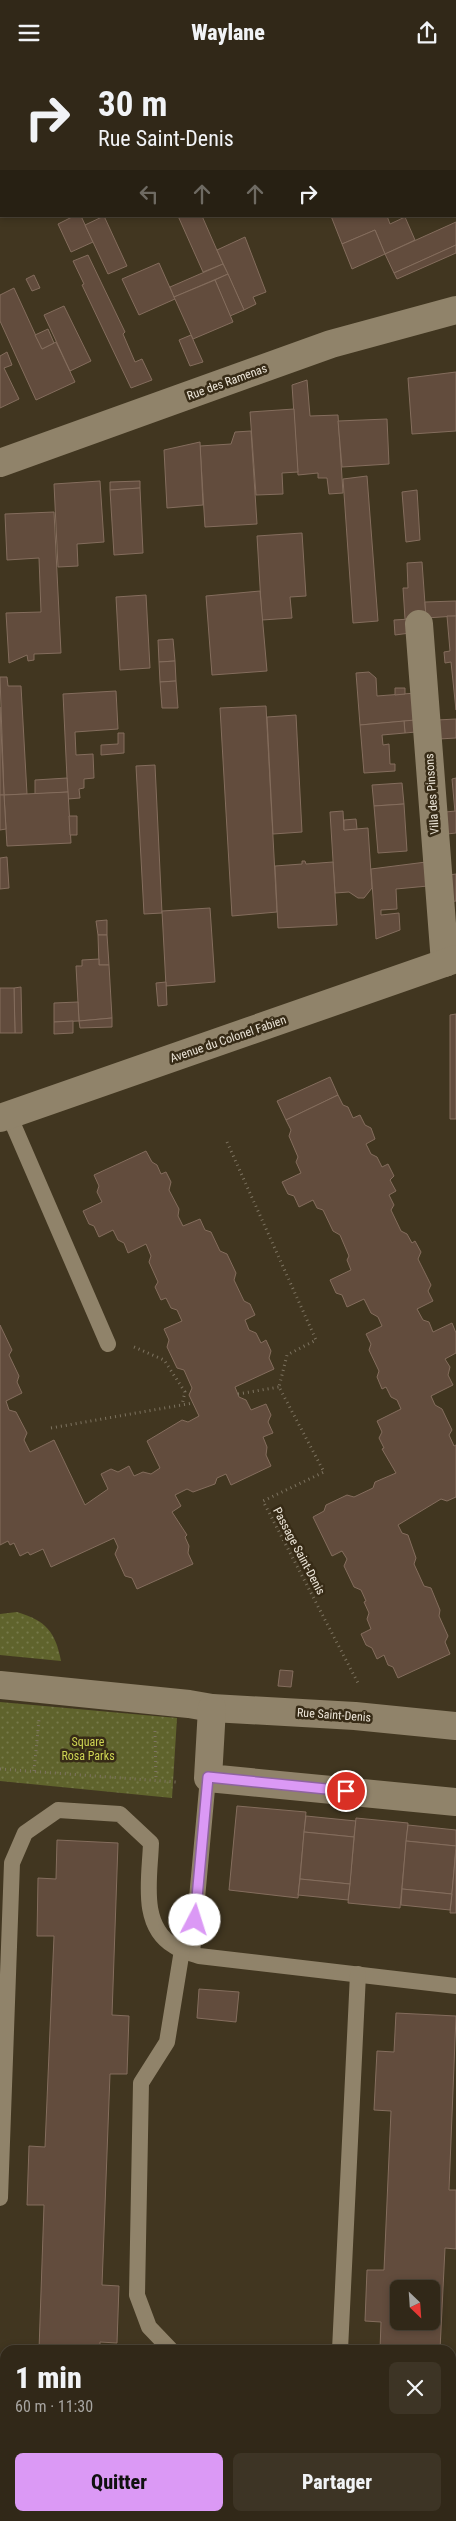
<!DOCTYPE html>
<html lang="fr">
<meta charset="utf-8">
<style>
body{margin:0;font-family:"Roboto Condensed",sans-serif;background:#3d3425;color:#f1f3f6;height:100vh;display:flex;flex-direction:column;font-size:19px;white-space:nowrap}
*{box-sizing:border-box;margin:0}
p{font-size:16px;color:#a8a6a2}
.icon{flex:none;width:28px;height:28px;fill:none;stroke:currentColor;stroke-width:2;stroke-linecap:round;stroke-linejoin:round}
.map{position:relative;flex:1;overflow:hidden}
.details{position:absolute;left:0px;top:2280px;width:456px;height:176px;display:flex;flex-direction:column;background:#312818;border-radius:15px 15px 0 0;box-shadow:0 2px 8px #0003,0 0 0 1px #4c4437}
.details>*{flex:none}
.guide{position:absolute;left:0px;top:0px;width:456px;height:152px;box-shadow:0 2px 8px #0003,0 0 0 1px #4c4437;background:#312818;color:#f1f3f6;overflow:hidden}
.needle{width:32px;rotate:155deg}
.fabs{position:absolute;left:390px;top:2215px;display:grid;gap:10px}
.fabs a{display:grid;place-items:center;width:50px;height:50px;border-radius:8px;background:#312818;box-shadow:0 2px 8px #0003,0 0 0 1px #4c4437;font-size:25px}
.pin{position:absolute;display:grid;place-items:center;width:42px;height:42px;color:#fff;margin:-21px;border:2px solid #fff;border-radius:50%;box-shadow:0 1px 5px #0007}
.me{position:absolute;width:55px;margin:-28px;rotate:5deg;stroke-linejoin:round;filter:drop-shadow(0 0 4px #0008)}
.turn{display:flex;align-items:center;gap:18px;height:105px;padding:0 15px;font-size:22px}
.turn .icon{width:65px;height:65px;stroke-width:2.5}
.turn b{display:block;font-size:35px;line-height:42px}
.lanes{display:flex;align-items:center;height:48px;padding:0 15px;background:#0003;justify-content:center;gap:25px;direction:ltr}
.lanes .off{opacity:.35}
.round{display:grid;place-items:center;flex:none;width:52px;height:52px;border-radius:8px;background:#3d3425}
.overview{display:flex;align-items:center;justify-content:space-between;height:85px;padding:0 15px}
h1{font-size:30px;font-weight:800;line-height:38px}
.primary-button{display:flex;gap:10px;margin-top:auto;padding:10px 15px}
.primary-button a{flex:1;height:58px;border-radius:8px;background:#db99f5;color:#111;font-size:20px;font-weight:800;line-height:58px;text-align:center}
.primary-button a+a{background:#3d3425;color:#f1f3f6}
header{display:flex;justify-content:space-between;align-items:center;height:65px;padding:0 15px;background:#312818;font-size:22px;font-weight:800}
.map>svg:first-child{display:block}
.grass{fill:url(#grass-dots)}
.building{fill:#624c3d;stroke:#846d5d;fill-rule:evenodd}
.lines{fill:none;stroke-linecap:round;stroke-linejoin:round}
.path{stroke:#7d7360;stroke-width:3;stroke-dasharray:1 4;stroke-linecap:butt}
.lane{stroke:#90836a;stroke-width:16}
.street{stroke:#90836a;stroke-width:28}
.route-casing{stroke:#8e639f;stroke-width:12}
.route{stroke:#db99f5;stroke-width:9}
.labels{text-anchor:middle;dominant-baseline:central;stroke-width:5;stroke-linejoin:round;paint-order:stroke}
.street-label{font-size:12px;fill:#ece5d8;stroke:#372b16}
.park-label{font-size:12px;fill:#ced453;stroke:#372b16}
</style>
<header><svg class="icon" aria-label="menu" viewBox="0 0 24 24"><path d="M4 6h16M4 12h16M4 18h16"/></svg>Waylane<svg class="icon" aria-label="share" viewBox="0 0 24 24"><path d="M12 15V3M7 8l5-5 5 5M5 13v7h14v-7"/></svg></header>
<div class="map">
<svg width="456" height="2456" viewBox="0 0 456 2456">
<defs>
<pattern id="grass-dots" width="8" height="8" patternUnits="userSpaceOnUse" patternTransform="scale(1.25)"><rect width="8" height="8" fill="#5f632c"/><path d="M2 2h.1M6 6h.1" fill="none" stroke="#76794a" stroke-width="1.8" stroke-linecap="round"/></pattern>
</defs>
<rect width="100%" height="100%" fill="#413620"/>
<!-- grass -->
<g class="grass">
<path d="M17,1547C46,1556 55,1566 61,1596L0,1590V1549Z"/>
<polygon points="0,1637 177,1653 172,1733 0,1716"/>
</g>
<!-- building -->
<g class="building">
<polygon points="74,151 81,151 93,177 71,187 58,159"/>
<polygon points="104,151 127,201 108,209 85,160"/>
<polygon points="178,151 202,151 223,199 203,207"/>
<polygon points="331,151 387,151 390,159 405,152 415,175 385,189 375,165 342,179"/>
<polygon points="456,157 456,180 394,208 385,189"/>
<polygon points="375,165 385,189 352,204 342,179"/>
<polygon points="245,172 266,227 253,232 256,239 244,245 217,185"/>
<polygon points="456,180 456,188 397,214 394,208"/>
<polygon points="88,190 125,267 123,269 135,297 142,294 152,315 131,323 82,220 84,219 73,196"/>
<polygon points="159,198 175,234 139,250 122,214"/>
<polygon points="223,199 228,209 174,232 170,222"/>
<polygon points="228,209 244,245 230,251 215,215"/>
<polygon points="34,210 40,223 32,226 26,214"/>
<polygon points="215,215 233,257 193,274 174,232"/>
<polygon points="14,223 42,284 56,277 75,317 36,335 0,256 0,230"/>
<polygon points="64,241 91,296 70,306 44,250"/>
<polygon points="48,264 54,278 42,284 35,270"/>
<polygon points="191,270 203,297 190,301 179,275"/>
<polygon points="7,287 12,300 4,303 19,334 0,343 0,291"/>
<polygon points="456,307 456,366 412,369 408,313"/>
<polygon points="307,315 310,351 338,350 343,428 329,429 327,413 318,413 318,408 298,410 292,320"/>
<polygon points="294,344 298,407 282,408 283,429 256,430 250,347"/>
<polygon points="387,354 389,399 342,402 338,356"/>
<polygon points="251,366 257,459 205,462 200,381 231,379 235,367"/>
<polygon points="200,377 203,440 167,443 164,385"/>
<polygon points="367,411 378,556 353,558 343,414"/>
<polygon points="100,416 104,477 77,479 78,501 58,502 54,419"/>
<polygon points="140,416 140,423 110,425 110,417"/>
<polygon points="140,423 143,488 114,490 110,425"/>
<polygon points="417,425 420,475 406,477 402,427"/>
<polygon points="54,447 61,588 34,589 34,595 28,596 27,590 9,598 6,548 41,547 39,493 7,495 5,449"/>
<polygon points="302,468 306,531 290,532 292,553 262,555 257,471"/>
<polygon points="422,497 426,553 405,554 403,523 408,523 407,498"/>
<polygon points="260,526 267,606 212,610 206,531"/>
<polygon points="146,530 150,603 120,605 116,532"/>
<polygon points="456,536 456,551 426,553 425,537"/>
<polygon points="447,551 456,551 456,645 451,597 445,598 444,587 450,586"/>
<polygon points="410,554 410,568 395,570 394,555"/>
<polygon points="173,574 175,596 159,597 158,575"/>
<polygon points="175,596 176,616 160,617 159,597"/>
<polygon points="369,607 376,613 377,631 416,628 417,655 360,660 356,608"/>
<polygon points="0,612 7,612 8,621 21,621 27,729 4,730"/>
<polygon points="176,616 178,643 162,643 160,617"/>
<polygon points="395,623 405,623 405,629 395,630"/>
<polygon points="116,626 118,664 75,667 76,690 93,689 94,713 84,714 84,723 79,724 80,733 68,734 63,629"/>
<polygon points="266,641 277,847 232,851 220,643"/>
<polygon points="0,642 4,730 0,730"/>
<polygon points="296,650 302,767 273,769 267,652"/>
<polygon points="456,654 456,673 439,674 437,655"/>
<polygon points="415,655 416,667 405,668 404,656"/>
<polygon points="404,656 405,668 382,670 383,680 389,679 390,699 395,699 395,706 364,708 360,660"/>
<polygon points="118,668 124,668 124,688 101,690 101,680 118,679"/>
<polygon points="155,700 162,848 144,849 136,701"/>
<polygon points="67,713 68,727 35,729 35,715"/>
<polygon points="456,713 456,746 455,747 452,714"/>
<polygon points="402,718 404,739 374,741 372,720"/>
<polygon points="68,727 71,778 7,781 4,730"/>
<polygon points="0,730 4,730 6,764 0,765"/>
<polygon points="404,739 407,786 378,788 374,741"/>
<polygon points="343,746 344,765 368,763 372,823 364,833 358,833 349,827 335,828 330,747"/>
<polygon points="456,746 456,768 447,769 445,747"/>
<polygon points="69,751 77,751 77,770 70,770"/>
<polygon points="356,754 357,764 344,765 344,755"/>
<polygon points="7,792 9,823 0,824 0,793"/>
<polygon points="302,796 305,796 306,799 333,797 337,860 278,863 275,801 302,799"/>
<polygon points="426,797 428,821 396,824 397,844 381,845 381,850 399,848 400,865 376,874 371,804"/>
<polygon points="456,809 456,836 444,838 443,811"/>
<polygon points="210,843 215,917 166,921 162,846"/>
<polygon points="107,855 107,870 98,870 96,856"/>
<polygon points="98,870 107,870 109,900 99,900"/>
<polygon points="99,894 99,900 109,900 112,953 79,956 76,901 82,901 82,895"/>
<polygon points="166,917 167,940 158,941 156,918"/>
<polygon points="21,922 22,968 15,968 14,923"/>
<polygon points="0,923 14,923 15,968 0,968"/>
<polygon points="78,937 79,956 54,957 54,938"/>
<polygon points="456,949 456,1054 450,1054 450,950"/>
<polygon points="112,953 112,962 80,963 79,956"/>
<polygon points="73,956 73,968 54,969 54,957"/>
<polygon points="330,1012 338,1030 286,1055 277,1036"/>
<polygon points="338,1030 343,1040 348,1042 353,1053 360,1050 365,1060 371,1063 375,1074 366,1079 371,1089 377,1092 382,1102 388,1099 394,1111 390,1115 396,1126 389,1130 394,1140 391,1145 401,1166 407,1169 412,1178 415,1176 421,1187 418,1194 431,1220 428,1226 433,1236 417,1244 423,1255 429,1257 433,1267 452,1258 456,1268 456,1288 445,1294 450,1302 448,1310 453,1320 431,1331 435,1340 442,1344 452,1365 449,1370 454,1381 456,1380 456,1432 447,1436 441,1434 398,1460 402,1468 408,1470 416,1493 414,1499 424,1521 431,1523 440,1545 439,1551 448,1571 445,1577 450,1589 398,1613 393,1602 388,1600 384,1590 377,1594 372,1583 366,1580 361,1569 371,1564 367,1554 369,1548 364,1537 366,1536 361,1525 354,1522 344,1501 347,1494 342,1486 332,1491 313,1452 324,1446 326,1440 347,1430 354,1432 373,1423 375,1417 396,1408 382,1384 384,1383 379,1373 382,1367 377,1356 401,1344 397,1335 391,1332 386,1322 382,1324 377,1312 379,1306 369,1285 371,1279 366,1269 382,1261 378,1252 371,1248 364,1234 347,1242 342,1230 336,1228 330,1215 351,1205 347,1195 349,1191 340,1170 333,1166 323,1145 317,1143 313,1135 299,1142 294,1131 288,1129 282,1117 301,1108 296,1097 298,1092 289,1071 291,1065 286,1055"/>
<polygon points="146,1086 152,1097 157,1100 161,1109 166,1107 171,1117 169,1125 179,1144 178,1151 183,1161 200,1154 205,1165 211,1167 220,1186 227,1189 236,1208 234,1215 244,1236 250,1239 255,1250 245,1255 249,1265 256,1268 261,1278 266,1275 271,1286 269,1293 274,1304 235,1322 239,1332 246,1335 251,1345 266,1339 271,1350 268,1357 273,1368 263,1372 267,1382 266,1390 271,1401 231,1420 226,1409 217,1413 215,1419 193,1427 187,1424 175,1430 181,1441 172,1447 187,1470 185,1472 189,1481 188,1488 193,1499 137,1524 132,1513 125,1511 115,1489 118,1482 114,1473 51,1502 43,1484 30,1490 28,1487 20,1491 14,1478 10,1480 8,1476 0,1480 0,1260 12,1285 9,1290 19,1311 17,1317 22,1328 6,1336 9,1345 16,1347 27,1368 24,1375 30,1387 54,1375 85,1440 108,1424 101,1409 111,1404 118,1407 129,1401 134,1411 143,1407 151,1409 160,1403 147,1376 182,1355 188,1357 199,1351 189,1330 192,1323 184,1305 177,1303 167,1282 169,1275 164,1264 182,1256 177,1245 171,1243 166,1233 161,1235 155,1222 158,1217 149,1197 151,1191 146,1179 128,1188 124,1178 118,1175 113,1165 99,1172 94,1161 89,1159 83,1146 102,1137 97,1127 99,1121 94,1110"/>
<polygon points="280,1605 293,1606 291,1622 278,1621"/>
<polygon points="237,1741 306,1747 298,1833 229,1825"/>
<polygon points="306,1751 356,1756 354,1772 304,1767"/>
<polygon points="356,1753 408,1758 400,1843 348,1838"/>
<polygon points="408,1760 456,1765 456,1781 406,1776"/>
<polygon points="304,1767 354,1772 350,1819 300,1814"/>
<polygon points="57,1775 118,1778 112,1950 129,1951 127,2009 110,2009 102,2220 119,2221 117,2278 100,2277 100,2285 39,2285 44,2140 27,2140 29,2081 45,2082 54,1871 37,1871 38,1813 56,1814"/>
<polygon points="406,1776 456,1781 452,1829 402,1824"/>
<polygon points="456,1785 456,1848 450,1848"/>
<polygon points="300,1814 350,1819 348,1835 298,1830"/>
<polygon points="402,1824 452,1829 450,1845 401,1840"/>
<polygon points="199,1924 239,1927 236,1957 197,1953"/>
<path d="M396,1948L456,1951L449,2125H456V2184L445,2183L440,2285H380L381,2257L365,2256L367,2205H384L391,2046L374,2045L377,1986L394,1987ZM399,2224H431V2256H399Z"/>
<polygon points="33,2451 94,2451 93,2456 33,2456"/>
</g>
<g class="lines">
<!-- path -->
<g class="path">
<polyline points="227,1077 316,1275 287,1290 279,1322 324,1407 263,1436 359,1620"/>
<polyline points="134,1282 164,1295 185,1327 182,1340"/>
<polyline points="238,1329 279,1322"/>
<polyline points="51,1363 193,1338"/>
<polyline points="155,1666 156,1716"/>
<polyline points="0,1704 176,1717"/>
<polyline points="34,1706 39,1655"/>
</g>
<!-- lane -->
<g class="lane">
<polyline points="9,1050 108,1279"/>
<polyline points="192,1888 208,1713"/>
<path d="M0,2133L12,1798L25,1768L58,1745L120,1749L151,1778C150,1812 139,1860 174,1881C181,1886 191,1888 199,1891L456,1921"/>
<polyline points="171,2285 149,2262 137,2230 141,2018 167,1977 182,1885"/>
<polyline points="340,2285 358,1909"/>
<polyline points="172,2456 176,2451"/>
</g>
<!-- street -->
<g class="street">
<polyline points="0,398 331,279 456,245"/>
<polyline points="419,559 445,898"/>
<polyline points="0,1053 456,894"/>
<polyline points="0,1620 189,1639 212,1643 355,1651 456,1661"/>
<polyline points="212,1643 208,1713 456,1737"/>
<polyline points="451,2406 456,2403"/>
<polyline points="373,2456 380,2451"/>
</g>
</g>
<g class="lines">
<defs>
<polyline id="route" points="195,1855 208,1712 346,1726"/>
</defs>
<!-- route casing -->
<use href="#route" class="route-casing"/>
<!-- route -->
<use href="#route" class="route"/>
</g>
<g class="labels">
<!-- street labels -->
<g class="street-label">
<text transform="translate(227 317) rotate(-20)">Rue des Ramenas</text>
<text transform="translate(432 729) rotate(-94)">Villa des Pinsons</text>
<text transform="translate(228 974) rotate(-19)">Avenue du Colonel Fabien</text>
<text transform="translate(299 1486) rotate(62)">Passage Saint-Denis</text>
<text transform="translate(334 1650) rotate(4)">Rue Saint-Denis</text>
</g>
<!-- park labels -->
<g class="park-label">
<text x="88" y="1677">Square<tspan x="88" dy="14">Rosa Parks</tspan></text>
</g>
</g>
</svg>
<div class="fabs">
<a><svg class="needle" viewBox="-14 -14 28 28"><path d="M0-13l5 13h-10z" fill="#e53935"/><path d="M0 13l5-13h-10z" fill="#a8a6a2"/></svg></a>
</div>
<div class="pin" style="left:346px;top:1726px;background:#d93025"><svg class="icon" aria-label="arrive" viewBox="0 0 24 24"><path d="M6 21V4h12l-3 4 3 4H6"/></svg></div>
<svg class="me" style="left:195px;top:1855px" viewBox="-20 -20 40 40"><circle r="19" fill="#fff"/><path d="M0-13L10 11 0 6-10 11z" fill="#db99f5"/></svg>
<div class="guide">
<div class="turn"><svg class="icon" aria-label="right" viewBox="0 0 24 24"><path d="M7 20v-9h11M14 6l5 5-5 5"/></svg><div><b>30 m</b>Rue Saint-Denis</div></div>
<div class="lanes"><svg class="icon off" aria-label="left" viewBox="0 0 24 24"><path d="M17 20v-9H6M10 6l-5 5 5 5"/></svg><svg class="icon off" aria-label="ahead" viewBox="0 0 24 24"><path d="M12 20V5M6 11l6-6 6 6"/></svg><svg class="icon off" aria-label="ahead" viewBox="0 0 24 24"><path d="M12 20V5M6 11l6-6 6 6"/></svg><svg class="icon" aria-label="right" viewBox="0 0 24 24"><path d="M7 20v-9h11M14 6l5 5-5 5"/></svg></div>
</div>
<section class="details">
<div class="overview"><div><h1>1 min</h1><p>60 m · 11:30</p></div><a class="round"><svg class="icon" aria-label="close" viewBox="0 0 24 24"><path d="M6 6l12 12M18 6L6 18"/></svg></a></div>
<div class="primary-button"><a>Quitter</a><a>Partager</a></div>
</section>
</div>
